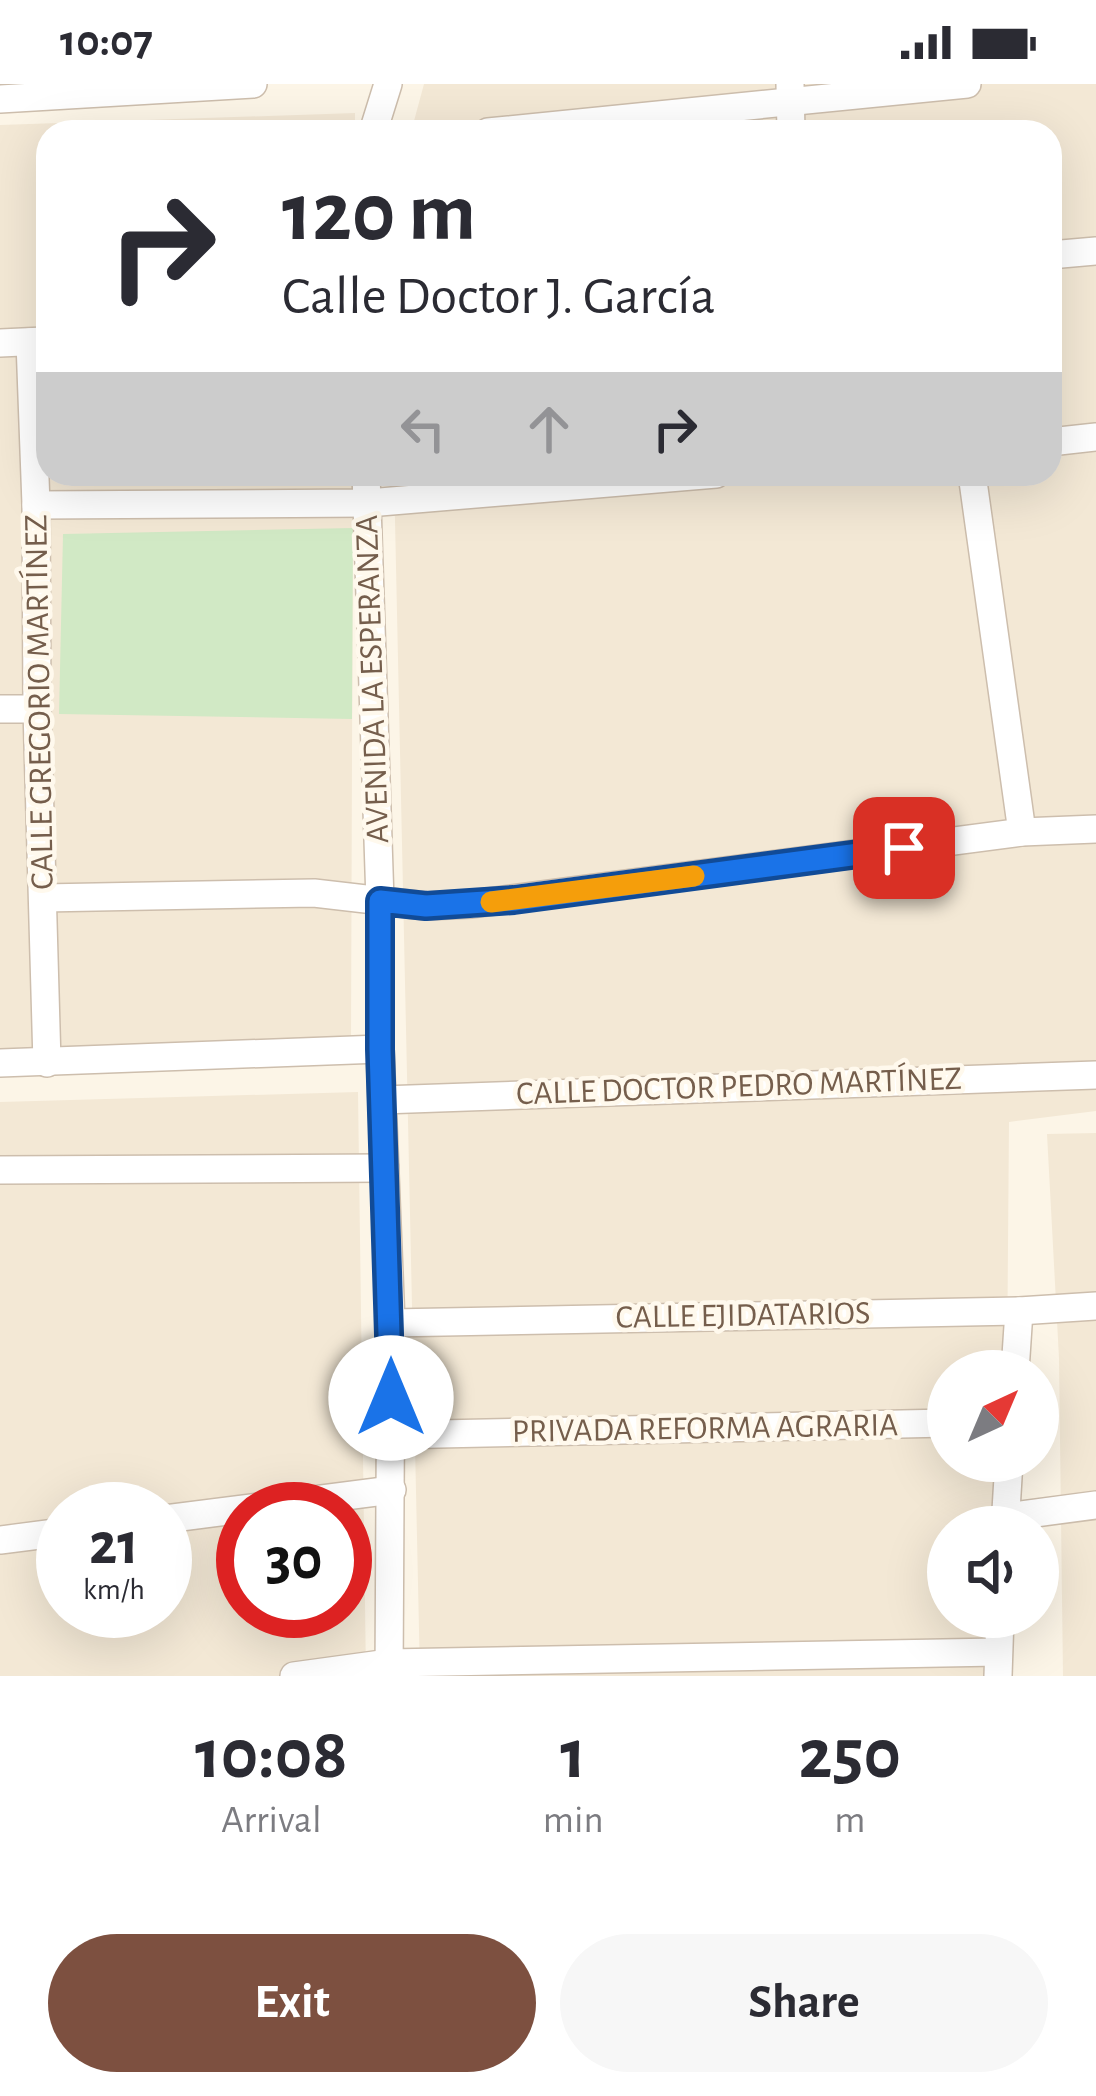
<!DOCTYPE html>
<meta charset="utf-8">
<style>
body{margin:0;font-family:"Alegreya Sans",sans-serif;background:#f7f7f7;color:#2b2b33;height:100vh;display:flex;flex-direction:column;font-size:45px;white-space:nowrap}
*{box-sizing:border-box;margin:0}
p{font-size:39px;color:#7c7c81}
.icon{flex:none;width:66px;height:66px;fill:none;stroke:currentColor;stroke-width:2;stroke-linecap:round;stroke-linejoin:round}
.map{position:relative;height:1592px;overflow:hidden}
.drawer{display:flex;flex-direction:column;background:#fff;flex:1}
.drawer>*{flex:none}
.top-card{position:absolute;left:36px;top:36px;width:1026px;height:366px;border-radius:36px;box-shadow:0 12px 48px #0002;background:#fff;color:#2b2b33;overflow:hidden}
.needle{width:78px;rotate:44deg}
.fabs{position:absolute;left:927px;top:1266px;display:grid;gap:24px}
.fabs a{display:grid;place-items:center;width:132px;height:132px;border-radius:50%;background:#fff;box-shadow:0 12px 48px #0002;font-size:60px}
.speed{position:absolute;left:36px;top:1398px;display:flex;gap:24px;font-size:60px;font-weight:700;text-align:center}
.speed>*{display:grid;place-content:center;width:156px;height:156px;border-radius:50%;background:#fff;box-shadow:0 12px 48px #0002;line-height:1}
.speed small{font-size:30px;font-weight:400}
.speed .limit{border:18px solid #d22;background:#fff;color:#111}
.pin{position:absolute;display:grid;place-items:center;width:102px;height:102px;color:#fff;margin:-51px;border-radius:24px;box-shadow:0 6px 18px #0006}
.me{position:absolute;width:132px;margin:-66px;rotate:0deg;stroke-linejoin:round;filter:drop-shadow(0 0 9px #0008)}
.turn{display:flex;align-items:center;gap:42px;height:252px;padding:0 48px;font-size:54px}
.turn .icon{width:156px;height:156px;stroke-width:2.5}
.turn b{display:block;font-size:84px;line-height:102px}
.lanes{display:flex;align-items:center;height:114px;padding:0 48px;background:#0003;justify-content:center;gap:60px;direction:ltr}
.lanes .off{opacity:.35}
.eta{display:flex;justify-content:space-evenly;align-items:center;height:204px;text-align:center}
.eta b{font-size:72px;font-weight:700;line-height:84px}
.primary-button{display:flex;gap:24px;margin-top:auto;padding:24px 48px}
.primary-button a{flex:1;height:138px;border-radius:72px;background:#7d5040;color:#fff;font-size:48px;font-weight:700;line-height:138px;text-align:center}
.primary-button a+a{background:#f7f7f7;color:#2b2b33}
.status{display:flex;justify-content:space-between;align-items:center;height:84px;padding:0 60px;background:#fff;direction:ltr}
.status svg{height:33px;fill:currentColor}
.map>svg:first-child{display:block}
.residential{fill:#f3e8d5;fill-rule:evenodd}
.green{fill:#d1e9c5}
.lines{fill:none;stroke-linecap:round;stroke-linejoin:round}
.street-casing{stroke:#cdbead;stroke-width:30}
.street{stroke:#fff;stroke-width:27}
.route-casing{stroke:#114b97;stroke-width:30}
.route{stroke:#1a73e8;stroke-width:21}
.slow{stroke:#f59e0b;stroke-width:21}
.labels{text-anchor:middle;dominant-baseline:central;stroke-width:9;stroke-linejoin:round;paint-order:stroke}
.street-label{font-size:33px;fill:#755e4c;stroke:#fff9ed}
</style>
<div class="status"><b>10:07</b><svg viewBox="0 0 49 12"><path d="M0 12V9h3v3zM5 12V6h3v6zM10 12V3h3v9zM15 12V0h3v12zM26 1h20v11H26zM47 4h2v5h-2z"/></svg></div>
<div class="map">
<svg width="1096" height="1592" viewBox="0 0 1096 1592">
<rect width="100%" height="100%" fill="#fcf5e7"/>
<!-- residential -->
<g class="residential">
<polygon points="424,0 1096,0 1096,1027 1009,1038 1007,1287 948,1287 948,1377 1007,1377 1006,1443 948,1443 948,1533 1006,1533 1005,1592 420,1592 394,390 1050,390 1050,48 411,48"/>
<polygon points="355,29 355,48 48,48 48,390 353,390 351,958 0,967 0,41"/>
<path d="M358,1008L366,1592H0V1018ZM63,1425H165V1527H63ZM243,1425H345V1527H243Z"/>
<polygon points="1096,1049 1096,1592 1063,1592 1059,1274 1047,1050"/>
</g>
<!-- green -->
<polygon class="green" points="353,444 352,635 59,630 63,450"/>
<g class="lines">
<defs>
<g id="street">
<polyline points="790,0 791,48"/>
<polyline points="0,15 253,0"/>
<polyline points="373,48 388,0"/>
<polyline points="488,48 967,0"/>
<polyline points="1050,171 1096,167"/>
<polyline points="30,258 36,421 37,625 47,979"/>
<polyline points="0,259 44,257"/>
<polyline points="1050,358 1096,353"/>
<polyline points="366,390 380,817 380,965 391,1239 389,1592"/>
<polyline points="972,390 1022,748"/>
<polyline points="36,421 368,419 716,390"/>
<polyline points="0,625 37,625"/>
<polyline points="43,814 314,809 426,822 472,820 1022,748 1096,745"/>
<polyline points="0,979 380,965"/>
<polyline points="382,1016 1096,991"/>
<polyline points="0,1086 385,1084"/>
<polyline points="391,1239 1019,1227 1096,1222"/>
<polyline points="1015,1287 1019,1227"/>
<polyline points="391,1351 948,1339"/>
<polyline points="1005,1433 1096,1421"/>
<polyline points="165,1435 392,1406"/>
<polyline points="1005,1443 1009,1377"/>
<polyline points="0,1456 63,1448"/>
<polyline points="294,1592 389,1579 998,1568"/>
<polyline points="998,1592 1000,1533"/>
</g>
</defs>
<!-- street casing -->
<use href="#street" class="street-casing"/>
<!-- street -->
<use href="#street" class="street"/>
</g>
<g class="lines">
<defs>
<polyline id="route" points="391,1314 380,965 380,817 426,822 514,816 904,764"/>
</defs>
<!-- route casing -->
<use href="#route" class="route-casing"/>
<!-- route -->
<use href="#route" class="route"/>
<!-- slow -->
<polyline class="slow" points="491,818 694,792"/>
</g>
<g class="labels">
<!-- street labels -->
<g class="street-label">
<text transform="translate(373 595) rotate(-92)">AVENIDA LA ESPERANZA</text>
<text transform="translate(40 618) rotate(-91)">CALLE GREGORIO MARTÍNEZ</text>
<text transform="translate(739 1003) rotate(-2)">CALLE DOCTOR PEDRO MARTÍNEZ</text>
<text transform="translate(743 1232) rotate(-1)">CALLE EJIDATARIOS</text>
<text transform="translate(705 1345) rotate(-1)">PRIVADA REFORMA AGRARIA</text>
</g>
</g>
</svg>
<div class="fabs">
<a><svg class="needle" viewBox="-14 -14 28 28"><path d="M0-13l5 13h-10z" fill="#e53935"/><path d="M0 13l5-13h-10z" fill="#7c7c81"/></svg></a>
<a><svg class="icon" aria-label="sound" viewBox="0 0 24 24"><path d="M4 9h4l5-4v14l-5-4H4zM17 9q2 3 0 6"/></svg></a>
</div>
<div class="speed"><div>21<small>km/h</small></div><div class="limit">30</div></div>
<div class="pin" style="left:904px;top:764px;background:#d93025"><svg class="icon" aria-label="arrive" viewBox="0 0 24 24"><path d="M6 21V4h12l-3 4 3 4H6"/></svg></div>
<svg class="me" style="left:391px;top:1314px" viewBox="-20 -20 40 40"><circle r="19" fill="#fff"/><path d="M0-13L10 11 0 6-10 11z" fill="#1a73e8"/></svg>
<div class="top-card">
<div class="turn"><svg class="icon" aria-label="right" viewBox="0 0 24 24"><path d="M7 20v-9h11M14 6l5 5-5 5"/></svg><div><b>120 m</b>Calle Doctor J. García</div></div>
<div class="lanes"><svg class="icon off" aria-label="left" viewBox="0 0 24 24"><path d="M17 20v-9H6M10 6l-5 5 5 5"/></svg><svg class="icon off" aria-label="ahead" viewBox="0 0 24 24"><path d="M12 20V5M6 11l6-6 6 6"/></svg><svg class="icon" aria-label="right" viewBox="0 0 24 24"><path d="M7 20v-9h11M14 6l5 5-5 5"/></svg></div>
</div>
</div>
<section class="drawer">
<div class="eta">
<div><b>10:08</b><p>Arrival</p></div>
<div><b>1</b><p>min</p></div>
<div><b>250</b><p>m</p></div>
</div>
<div class="primary-button"><a>Exit</a><a>Share</a></div>
</section>
